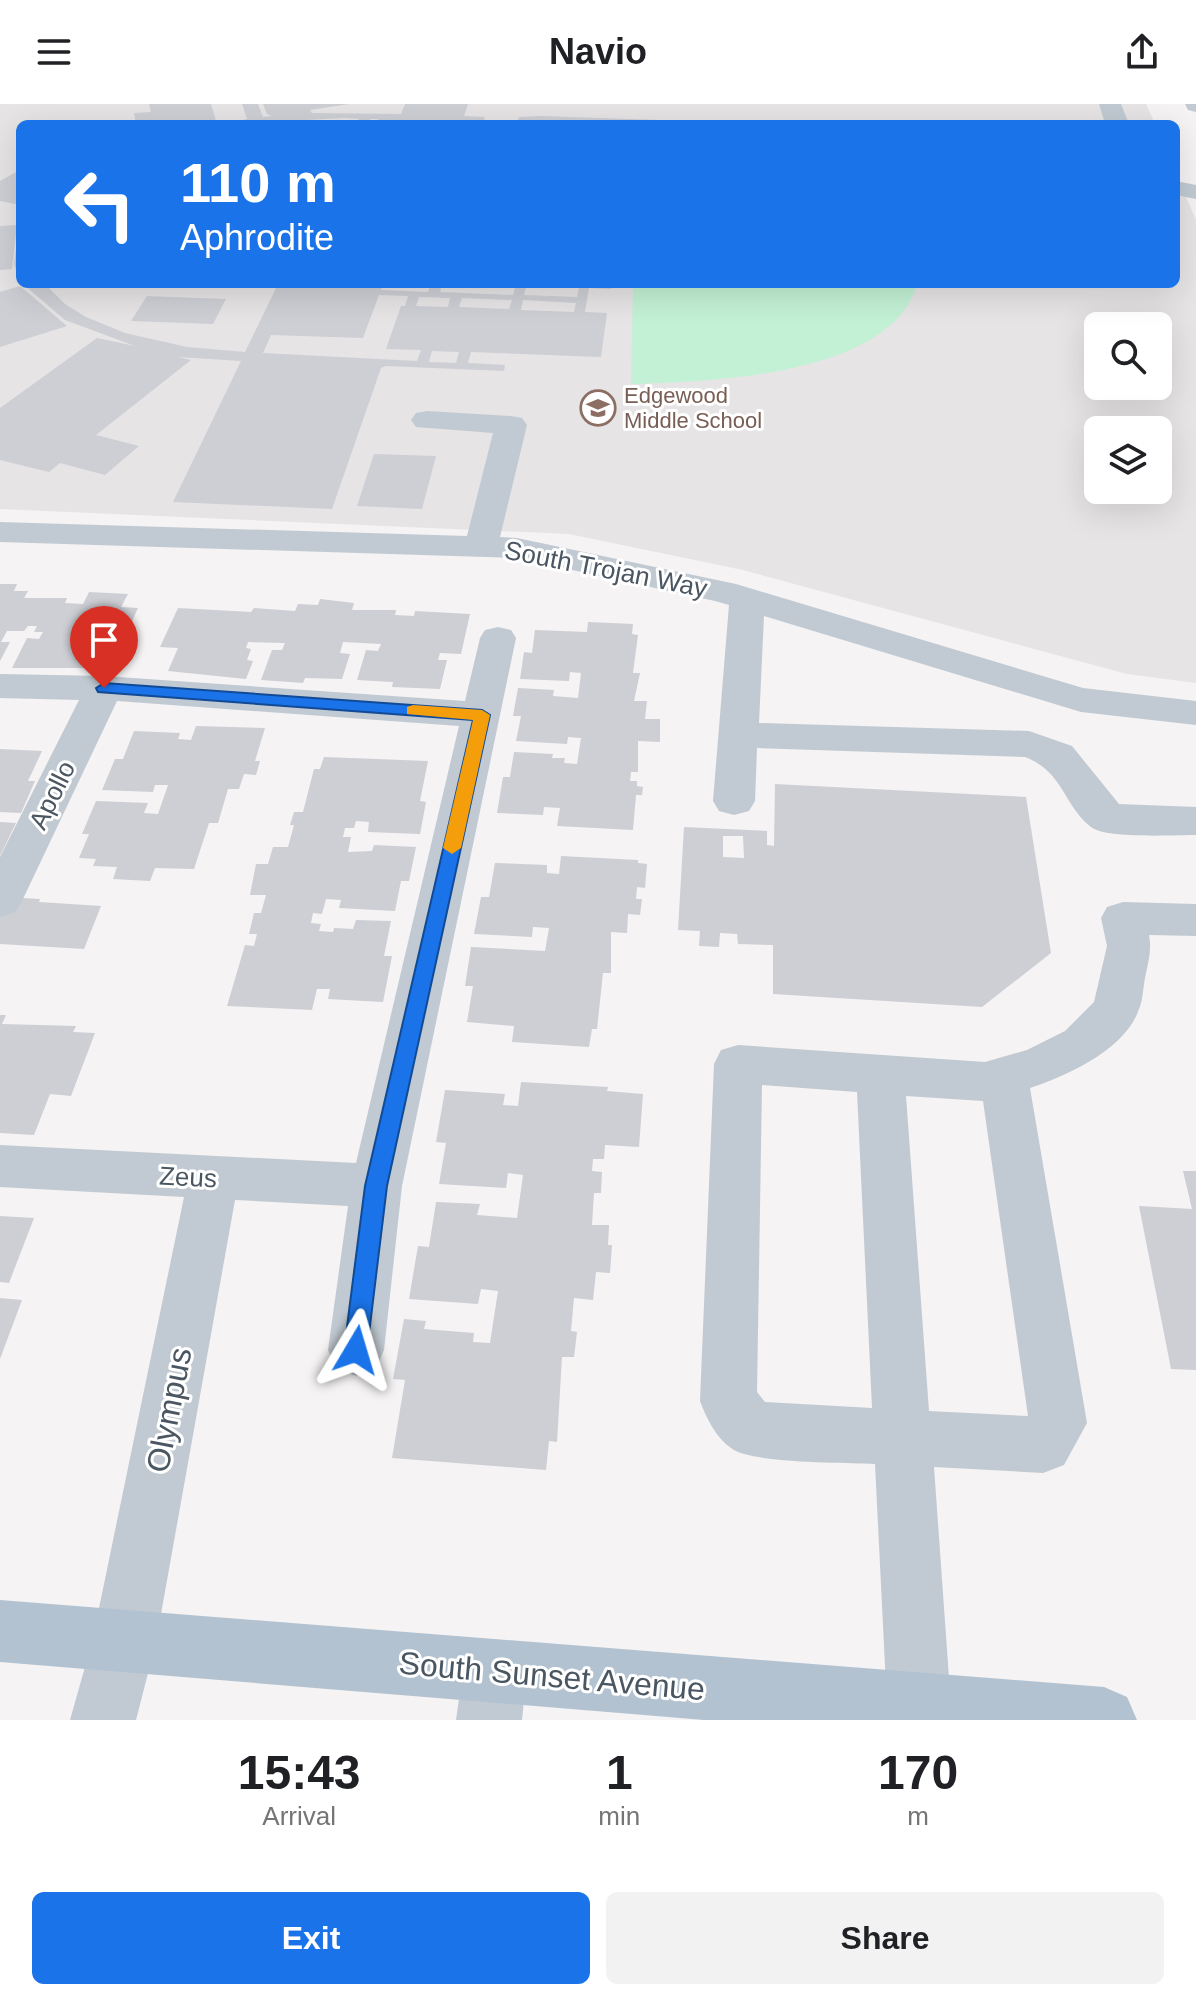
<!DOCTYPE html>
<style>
body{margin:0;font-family:Arial,sans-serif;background:#f2f2f2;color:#202124;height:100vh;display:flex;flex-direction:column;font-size:30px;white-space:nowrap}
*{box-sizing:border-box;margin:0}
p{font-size:26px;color:#757577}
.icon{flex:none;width:44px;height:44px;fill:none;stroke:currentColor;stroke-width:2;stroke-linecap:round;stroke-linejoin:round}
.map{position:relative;height:1616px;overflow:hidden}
.panel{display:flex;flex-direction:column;background:#fff;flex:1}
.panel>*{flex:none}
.banner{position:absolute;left:16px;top:16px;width:1164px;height:168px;border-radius:12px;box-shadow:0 8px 32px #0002;background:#1a73e8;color:#fff;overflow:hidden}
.tools{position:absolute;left:1084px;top:208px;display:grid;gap:16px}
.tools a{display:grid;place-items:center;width:88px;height:88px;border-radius:12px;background:#fff;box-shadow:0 8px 32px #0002;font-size:40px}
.pin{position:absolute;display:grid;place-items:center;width:68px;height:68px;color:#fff;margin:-82px -34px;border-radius:50% 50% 50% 0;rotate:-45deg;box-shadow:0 0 8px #0007}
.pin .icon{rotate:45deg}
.me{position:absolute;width:88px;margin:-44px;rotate:7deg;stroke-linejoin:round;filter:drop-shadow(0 0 6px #0008)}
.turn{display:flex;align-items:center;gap:28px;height:168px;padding:0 32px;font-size:36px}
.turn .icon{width:104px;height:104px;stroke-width:2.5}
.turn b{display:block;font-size:56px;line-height:68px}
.eta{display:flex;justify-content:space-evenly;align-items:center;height:136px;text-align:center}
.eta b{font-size:48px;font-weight:800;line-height:56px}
.primary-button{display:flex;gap:16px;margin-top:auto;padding:16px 32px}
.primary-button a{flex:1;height:92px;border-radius:12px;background:#1a73e8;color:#fff;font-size:32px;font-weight:800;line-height:92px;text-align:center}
.primary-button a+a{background:#f2f2f2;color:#202124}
header{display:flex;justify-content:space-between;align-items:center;height:104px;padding:0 32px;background:#fff;font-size:36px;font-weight:800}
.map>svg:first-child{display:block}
.education{fill:#e6e4e5;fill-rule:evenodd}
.green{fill:#c3f1d5}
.building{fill:#cdcfd5;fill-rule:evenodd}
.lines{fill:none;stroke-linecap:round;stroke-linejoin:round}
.minor{fill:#c1cad2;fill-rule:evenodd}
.major{fill:#b3c2d1;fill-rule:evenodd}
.route{fill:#1a73e8;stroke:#114b97;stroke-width:2}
.slow{fill:#f59e0b}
.labels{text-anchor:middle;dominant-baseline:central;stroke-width:6;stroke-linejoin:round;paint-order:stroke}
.far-education-label{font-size:22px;fill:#785e54;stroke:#fff;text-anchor:start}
.street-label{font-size:26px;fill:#4a5661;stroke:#fff}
.near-street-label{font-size:32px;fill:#4a5661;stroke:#fff}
</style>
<header><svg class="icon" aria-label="menu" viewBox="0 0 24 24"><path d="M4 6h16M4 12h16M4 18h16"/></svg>Navio<svg class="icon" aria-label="share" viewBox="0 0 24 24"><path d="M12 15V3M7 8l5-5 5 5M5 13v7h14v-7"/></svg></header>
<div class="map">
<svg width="1196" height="1616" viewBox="0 0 1196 1616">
<rect width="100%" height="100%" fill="#f5f3f3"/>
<!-- education -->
<path class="education" d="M0,0H1146L1155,20H20V180H1176V70L1196,116V579L1127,570L743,466L569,430L0,405ZM1098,222H1158V282H1098ZM1098,326H1158V386H1098Z"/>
<!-- green -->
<path class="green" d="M633,180H917V181C889,273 710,277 631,280Z"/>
<!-- building -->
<g class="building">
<polygon points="149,0 211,0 217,20 136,20 134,9 151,8"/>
<polygon points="242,0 258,0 263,13 272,12 267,10 263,0 349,0 310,6 312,9 401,10 405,0 468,0 464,12 485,13 483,20 376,20 378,15 370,15 367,20 356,20 359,15 345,14 226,20 247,15"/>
<polygon points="519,13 541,12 660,16 659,20 517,20"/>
<polygon points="20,66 20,101 0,97 0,77"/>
<polygon points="17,121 12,165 0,166 0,122"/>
<polygon points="18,130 20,130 19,176 14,160"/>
<path d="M23,180H45L65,200L86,213L125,229L187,243L245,248L278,180H384L381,186L428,188L431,180H442L440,188L513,191L516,180H527L524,191L577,193L579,184L542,183V180H612L611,185L589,184L585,208L607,209L601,253L471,248L468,259L505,261L504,267L386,262L381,264L332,405L173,398L241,257L178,253L191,256L96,331L139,342L105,371L60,359L49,368L0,356V304L97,234L135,242L65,216ZM379,191L408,192L405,202H401L386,245L421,246L417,257L263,249L271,231L363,234ZM419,193L450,194L448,203L416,202ZM462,194L512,196L509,205L459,203ZM523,196L576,199L574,208L521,206ZM432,247L459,248L456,259L429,258Z"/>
<polygon points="20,182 67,222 0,243 0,188"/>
<polygon points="147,192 226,195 213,220 131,217"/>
<polygon points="374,350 436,352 422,405 357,402"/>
<polygon points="0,480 17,480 14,487 28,487 24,494 67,494 65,499 83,500 89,488 128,490 121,503 138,504 121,541 105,540 94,564 12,564 27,534 39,535 43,528 34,528 37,522 28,522 24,527 7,527 1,538 10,538 0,557"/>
<polygon points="320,495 354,499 352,506 396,506 395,511 414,512 415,507 470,510 461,550 440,549 438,556 447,556 440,585 392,583 393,578 357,576 366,546 378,547 381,540 343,538 340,549 350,550 342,575 305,574 303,579 261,576 272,546 282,546 285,539 248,538 246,544 251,545 247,556 253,557 246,575 168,567 178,544 160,543 178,504 251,508 254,504 295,507 298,500 318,501"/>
<polygon points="588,518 633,520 632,530 638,531 633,569 640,569 634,597 647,597 645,615 660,615 660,638 638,637 638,668 631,668 630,677 637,677 637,682 643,683 642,691 636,691 633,726 557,722 560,704 544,703 543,711 497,709 503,673 510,673 514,648 553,650 552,654 565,654 564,659 577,660 581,634 568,633 567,640 516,637 521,612 513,612 518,584 554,586 553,592 578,594 581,569 570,568 569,577 520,575 524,548 532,549 535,526 587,528"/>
<polygon points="196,622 265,624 255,657 260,657 256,671 244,670 239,685 228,685 218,719 209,719 194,765 155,764 150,777 113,775 117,763 93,762 96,755 79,754 89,730 82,730 96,697 148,699 144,709 158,710 168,681 155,681 153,688 102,686 115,655 123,655 134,627 180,629 178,635 191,636"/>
<polygon points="0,645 42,647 28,677 35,677 21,709 0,708"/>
<polygon points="324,653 428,657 420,697 426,698 420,730 368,728 369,718 356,717 354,724 345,724 343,733 351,733 348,748 372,747 374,741 416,743 409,777 401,777 395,807 339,804 341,796 326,795 322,810 313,809 311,819 321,820 319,827 333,828 334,824 353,825 356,816 391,817 384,852 392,852 383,898 328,895 330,885 317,885 312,906 227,902 245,841 254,842 257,830 249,830 254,809 261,809 266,791 250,791 256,760 268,760 273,743 288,743 294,721 290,721 294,708 303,708 314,665 320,665"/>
<path d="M775,680L1026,693L1051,849L982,903L773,890V841L738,840L737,830L720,829L719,843L699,842L700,827L678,826L684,723L767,727V741L774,742ZM723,732H743L744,754L723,753Z"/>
<polygon points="0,718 16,719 0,752"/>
<polygon points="561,752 638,756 638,759 647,760 645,784 637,783 636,795 642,795 640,811 628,810 627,829 611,828 611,869 603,869 597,925 592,925 589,943 512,938 514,922 467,918 473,882 465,882 471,843 545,847 549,824 533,823 532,833 474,830 481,793 489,793 495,759 547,761 547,769 559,770"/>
<polygon points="5,793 40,795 39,798 101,802 84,845 0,840 0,803"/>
<polygon points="0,911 6,911 2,920 76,922 73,928 95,929 71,992 50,990 34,1031 0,1029"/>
<polygon points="521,978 608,983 607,987 643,990 639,1043 605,1041 604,1055 593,1055 592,1067 602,1068 601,1089 594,1089 592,1121 609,1121 608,1141 612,1141 610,1169 596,1168 593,1196 574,1194 571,1227 577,1228 574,1253 562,1253 557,1338 549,1337 546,1366 392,1354 405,1276 393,1275 404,1215 426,1217 424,1225 474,1229 473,1238 490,1239 498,1187 481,1185 478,1200 409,1195 418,1142 429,1143 436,1098 480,1100 477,1111 517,1114 523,1071 508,1069 506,1084 439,1080 446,1039 436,1038 445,986 505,990 503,1001 518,1002"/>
<polygon points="1183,1067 1196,1067 1196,1266 1171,1265 1139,1102 1192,1105"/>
<polygon points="0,1112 34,1114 9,1179 0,1178"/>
<polygon points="0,1194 22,1196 0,1255"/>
</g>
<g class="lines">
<!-- minor -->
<g class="minor">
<polygon points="1099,0 1121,0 1129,20 1105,20"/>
<polygon points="1185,0 1196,0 1196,8 1188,6"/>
<polygon points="1176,77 1196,81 1196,95 1176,91"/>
<path d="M427,307L511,312L522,314L527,321L500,433L517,434L736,480L1083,584L1196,597V621L1081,608L764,512L759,619L1029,627L1072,642L1119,700L1196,703V731C1175,731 1106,735 1091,723C1063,701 1064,668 1025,653L757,644L755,697L749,707L734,711L719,707L713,697L729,501L715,497L517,454L0,438V418L467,432L493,329L416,323L411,316L416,309Z"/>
<polygon points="498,523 511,526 516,534 402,1082 384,1246 376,1264 356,1272 336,1264 328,1246 348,1102 235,1096 156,1538 136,1616 70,1616 92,1538 184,1093 0,1083 0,1041 356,1059 459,622 117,597 22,797 15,808 0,813 0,753 79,596 0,594 0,570 104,572 465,597 480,534 485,526"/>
<path d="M1123,798L1196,800V832L1149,831C1152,846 1148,859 1145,874C1143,884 1143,896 1139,905C1126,945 1067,972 1030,984L1087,1319L1064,1361L1043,1369L934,1363L951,1602L946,1616H892L887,1602L875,1360C845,1358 751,1360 731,1344C716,1334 706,1313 700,1297L714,960L721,946L738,941L985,958L1027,946L1065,927L1094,898L1107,842L1101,814L1107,803ZM762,981L857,988L872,1304L765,1298L757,1288ZM906,992L983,997L1028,1312L929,1307Z"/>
<polygon points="495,1535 518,1544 527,1567 522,1616 456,1616 463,1567 472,1544"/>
</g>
<!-- major -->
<polygon class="major" points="0,1496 1104,1583 1127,1593 1137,1616 704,1616 0,1558"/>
</g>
<!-- route -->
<polygon class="route" points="104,579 482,606 490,611 387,1082 367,1246 364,1254 356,1257 348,1254 344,1246 365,1082 473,616 98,588 96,584"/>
<!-- slow -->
<polygon class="slow" points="413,601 482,606 490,611 461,744 452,750 443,744 473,616 407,610 407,603"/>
<!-- icons -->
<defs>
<symbol id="school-ring" viewBox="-11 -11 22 22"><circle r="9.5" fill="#fff" stroke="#8d6e63" stroke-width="1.5"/><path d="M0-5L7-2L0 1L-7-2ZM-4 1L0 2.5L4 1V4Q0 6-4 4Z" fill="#8d6e63"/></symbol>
</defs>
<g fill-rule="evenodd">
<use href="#school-ring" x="578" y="284" width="40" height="40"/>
</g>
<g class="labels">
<!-- far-education labels -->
<g class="far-education-label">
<text x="624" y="291">Edgewood<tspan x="624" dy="25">Middle School</tspan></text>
</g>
<!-- street labels -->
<g class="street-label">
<text transform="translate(606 465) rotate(11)">South Trojan Way</text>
<text transform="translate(52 691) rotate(-64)">Apollo</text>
<text transform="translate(188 1073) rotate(3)">Zeus</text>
</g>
<!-- near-street labels -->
<g class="near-street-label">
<text transform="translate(169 1306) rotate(-79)">Olympus</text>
<text transform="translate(552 1572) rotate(5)">South Sunset Avenue</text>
</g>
</g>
</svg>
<div class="tools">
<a><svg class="icon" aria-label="search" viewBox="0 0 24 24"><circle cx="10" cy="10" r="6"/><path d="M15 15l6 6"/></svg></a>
<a><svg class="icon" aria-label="layers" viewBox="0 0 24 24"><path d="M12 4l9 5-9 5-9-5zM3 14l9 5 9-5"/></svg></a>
</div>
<div class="pin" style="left:104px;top:584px;background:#d93025"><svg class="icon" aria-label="arrive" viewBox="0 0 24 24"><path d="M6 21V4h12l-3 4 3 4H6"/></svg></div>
<svg class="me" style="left:356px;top:1246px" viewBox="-20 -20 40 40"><path d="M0-17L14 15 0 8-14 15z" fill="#1a73e8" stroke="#fff" stroke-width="4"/></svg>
<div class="banner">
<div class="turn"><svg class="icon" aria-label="left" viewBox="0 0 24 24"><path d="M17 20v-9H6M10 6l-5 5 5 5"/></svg><div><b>110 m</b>Aphrodite</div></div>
</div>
</div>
<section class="panel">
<div class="eta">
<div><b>15:43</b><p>Arrival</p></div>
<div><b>1</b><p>min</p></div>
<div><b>170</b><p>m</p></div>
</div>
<div class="primary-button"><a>Exit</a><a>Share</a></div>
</section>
